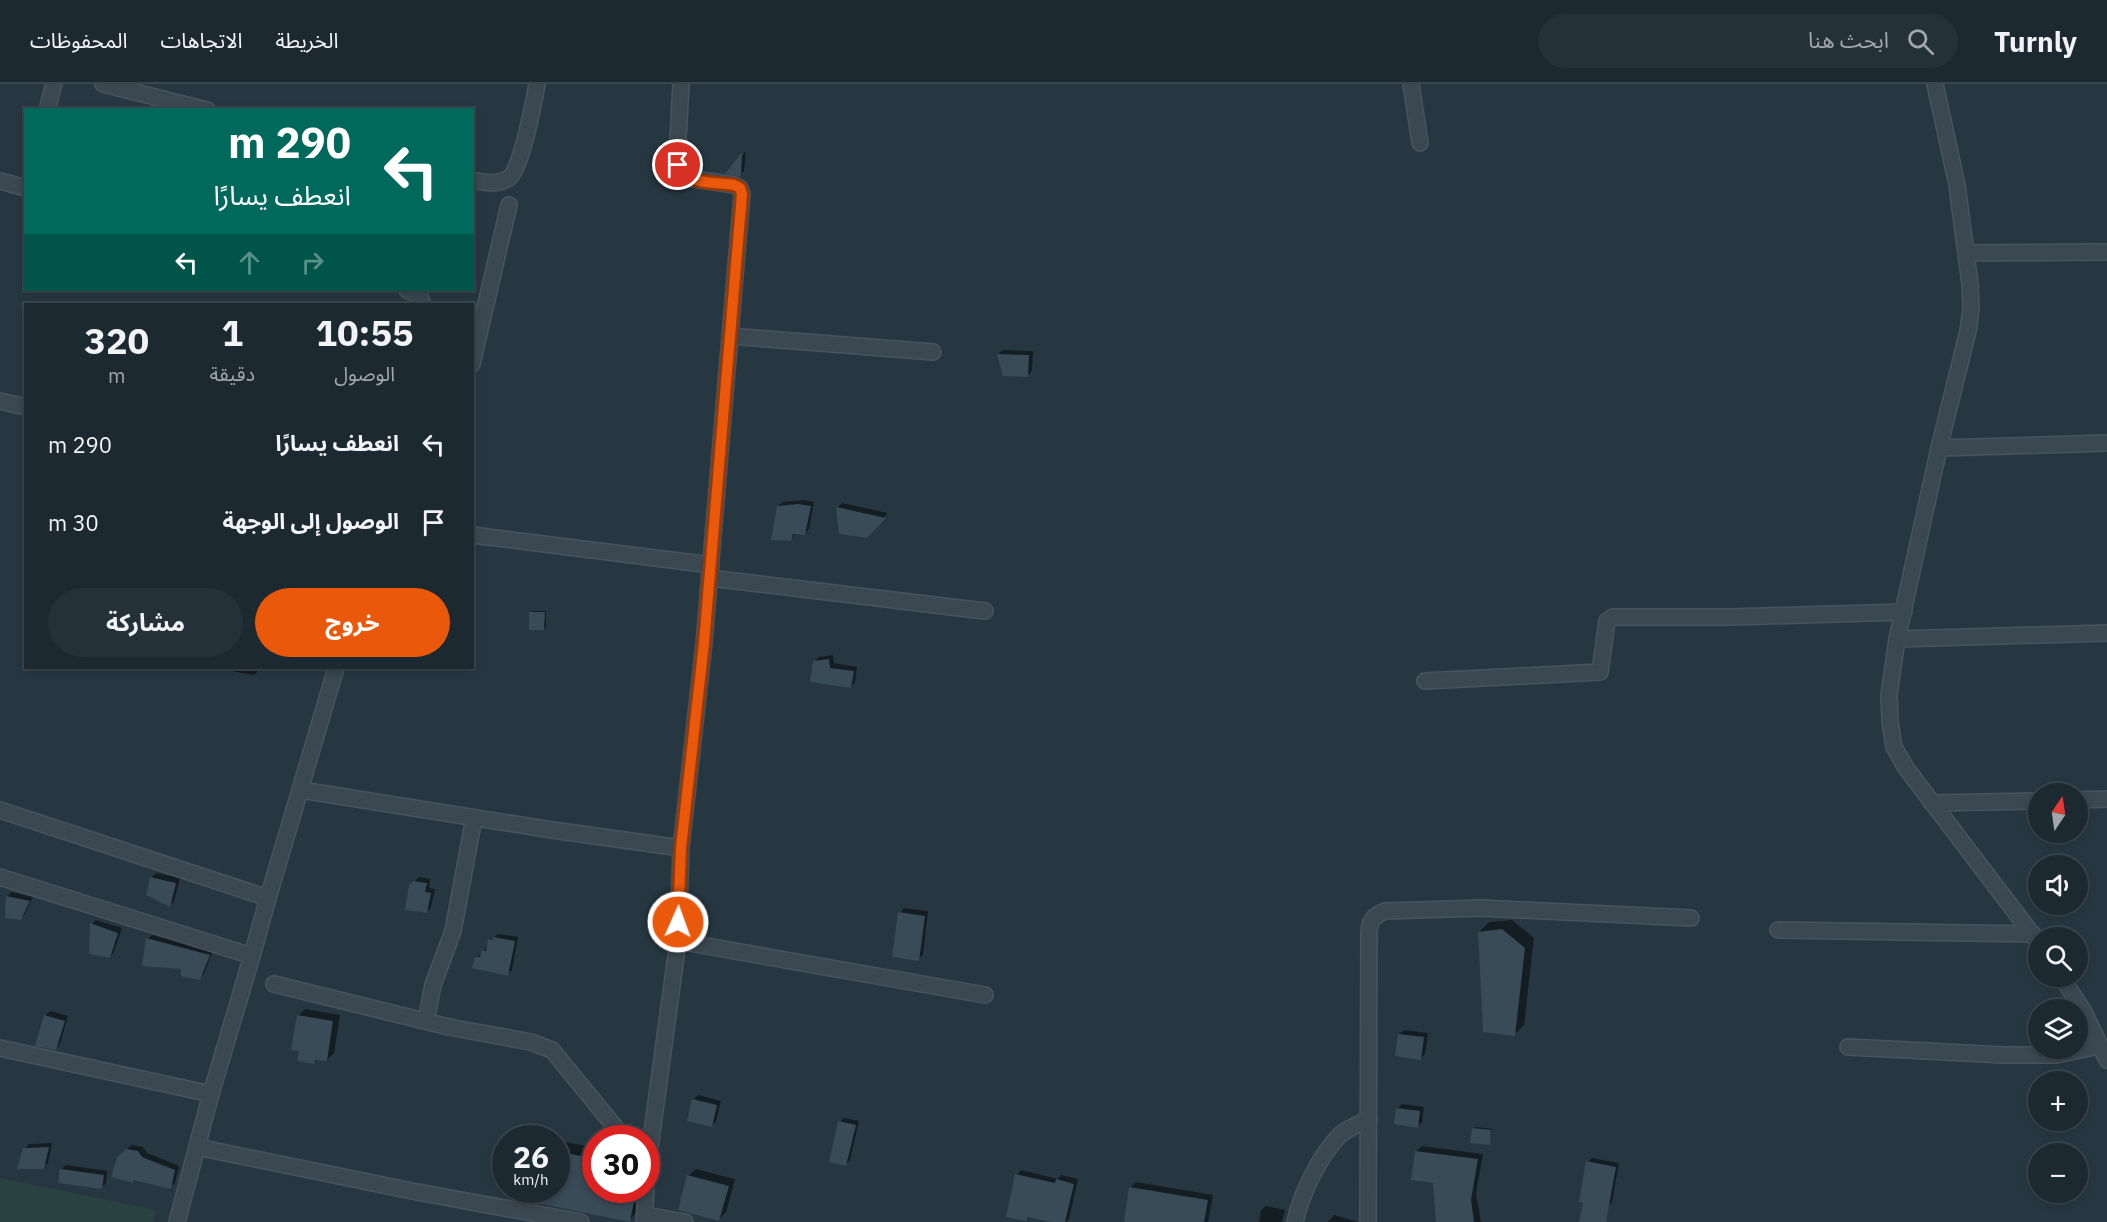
<!DOCTYPE html>
<html lang="ar">
<meta charset="utf-8">
<style>
body{margin:0;font-family:"IBM Plex Sans","Noto Sans Arabic",sans-serif;background:#253139;color:#f1f3f6;direction:rtl;height:100vh;display:flex;flex-direction:column;font-size:22px;white-space:nowrap}
*{box-sizing:border-box;margin:0}
p{font-size:20px;color:#a0a6ab}
.icon{flex:none;width:33px;height:33px;fill:none;stroke:currentColor;stroke-width:2;stroke-linecap:round;stroke-linejoin:round}
.map{position:relative;flex:1;overflow:hidden;direction:ltr}
.panel{position:absolute;left:24px;top:219px;width:450px;height:366px;display:flex;flex-direction:column;background:#1d2931;border-radius:0px;box-shadow:0 3px 9px #0003,0 0 0 2px #3b454d;direction:rtl}
.panel>*{flex:none}
.guide{position:absolute;left:24px;top:24px;width:450px;height:183px;border-radius:0px;box-shadow:0 3px 9px #0003,0 0 0 2px #3b454d;direction:rtl;background:#00695c;color:#fff;overflow:hidden}
.needle{width:39px;rotate:13deg}
.buttons{position:absolute;left:2028px;top:699px;display:grid;gap:12px}
.buttons a{display:grid;place-items:center;width:60px;height:60px;border-radius:50%;background:#1d2931;box-shadow:0 3px 9px #0003,0 0 0 2px #3b454d;font-size:30px}
.speed{position:absolute;left:492px;top:1041px;display:flex;gap:12px;font-size:30px;font-weight:700;text-align:center}
.speed>*{display:grid;place-content:center;width:78px;height:78px;border-radius:50%;background:#1d2931;box-shadow:0 3px 9px #0003,0 0 0 2px #3b454d;line-height:1}
.speed small{font-size:15px;font-weight:400}
.speed .limit{border:9px solid #d22;background:#fff;color:#111}
.pin{position:absolute;display:grid;place-items:center;width:51px;height:51px;color:#fff;margin:-26px;border:3px solid #fff;border-radius:50%;box-shadow:0 2px 6px #0007}
.me{position:absolute;width:66px;margin:-33px;rotate:2deg;stroke-linejoin:round;filter:drop-shadow(0 0 4px #0008)}
.turn{display:flex;align-items:center;gap:21px;height:126px;padding:0 24px;font-size:27px}
.turn .icon{width:78px;height:78px;stroke-width:2.5}
.turn b{display:block;font-size:42px;line-height:51px}
.lanes{display:flex;align-items:center;height:57px;padding:0 24px;background:#0003;justify-content:center;gap:30px;direction:ltr}
.lanes .off{opacity:.35}
.eta{display:flex;justify-content:space-evenly;align-items:center;height:102px;text-align:center}
.eta b{font-size:36px;font-weight:700;line-height:42px}
.cta{display:flex;gap:12px;margin-top:auto;padding:12px 24px}
.cta a{flex:1;height:69px;border-radius:36px;background:#ea580c;color:#fff;font-size:24px;font-weight:700;line-height:69px;text-align:center}
.cta a+a{background:#253139;color:#f1f3f6}
ul{padding:0;list-style:none}
li{display:flex;align-items:center;gap:18px;height:78px;padding:0 24px}
li div{flex:1}
li b{display:block;font-size:22px}
li em{font-style:normal}
header{display:flex;align-items:center;gap:36px;box-sizing:border-box;height:84px;padding:0 30px;background:#1d2931;border-bottom:2px solid #3b454d}
header strong{font-size:28px}
nav{display:flex;gap:33px;margin-inline-start:auto;font-size:21px}
.search{width:420px;height:54px;background:#253139;display:flex;align-items:center;gap:15px;box-sizing:border-box;padding:0 21px;border-radius:33px;color:#a0a6ab;font-size:22px}
.map>svg:first-child{display:block}
.green{fill:#294241}
.shadow{fill:#0007}
.building{fill:#394b57}
.lines{fill:none;stroke-linecap:round;stroke-linejoin:round}
.street-casing{stroke:#48545d;stroke-width:18}
.street{stroke:#3b4851;stroke-width:15}
.route-casing{stroke:#983908;stroke-width:15}
.route{stroke:#ea580c;stroke-width:10}
</style>
<header>
<strong>Turnly</strong>
<div class="search"><svg class="icon" aria-label="search" viewBox="0 0 24 24"><circle cx="10" cy="10" r="6"/><path d="M15 15l6 6"/></svg>ابحث هنا</div>
<nav><a>الخريطة</a><a>الاتجاهات</a><a>المحفوظات</a></nav>
</header>
<div class="map">
<svg width="2107" height="1138" viewBox="0 0 2107 1138">
<rect width="100%" height="100%" fill="#273741"/>
<!-- green -->
<polygon class="green" points="0,1094 156,1126 153,1138 0,1138"/>
<!-- shadow -->
<g class="shadow">
<polygon points="746,67 744,87 740,92 728,89"/>
<polygon points="1003,266 1033,267 1032,287 1028,291 998,270"/>
<polygon points="803,416 814,418 809,445 805,449 796,449 790,456 778,422 783,418"/>
<polygon points="842,419 888,429 866,452 841,449 838,423"/>
<polygon points="532,527 546,527 546,543 544,545 530,528"/>
<polygon points="833,571 834,579 857,583 855,598 851,603 815,578 819,573"/>
<polygon points="214,584 261,584 254,591"/>
<polygon points="156,789 180,794 174,817 170,821 151,794"/>
<polygon points="419,793 430,795 429,804 435,805 431,823 427,828 411,802"/>
<polygon points="11,808 33,813 25,830 21,835 7,813"/>
<polygon points="904,824 928,827 923,871 918,875 900,829"/>
<polygon points="96,836 122,844 114,868 110,873 92,840"/>
<polygon points="1512,836 1534,854 1524,941 1515,950 1479,848 1489,838"/>
<polygon points="498,850 518,853 512,886 508,890 477,873 482,870 490,856"/>
<polygon points="152,851 213,866 204,890 199,895 183,884 147,855"/>
<polygon points="305,925 340,931 334,969 327,976 318,974 314,978 301,966 298,932"/>
<polygon points="50,927 68,932 60,960 56,965 46,931"/>
<polygon points="1404,946 1428,949 1425,970 1421,974 1399,950"/>
<polygon points="698,1011 721,1017 716,1037 712,1042 693,1016"/>
<polygon points="1402,1020 1424,1023 1422,1038 1418,1042 1397,1025"/>
<polygon points="844,1034 859,1037 850,1076 846,1080 840,1038"/>
<polygon points="1475,1043 1492,1045 1489,1059 1473,1045"/>
<polygon points="561,1057 596,1064 596,1106 643,1106 639,1126 629,1136 539,1117 542,1106 556,1106 556,1061"/>
<polygon points="52,1059 48,1079 43,1084 24,1065 29,1060"/>
<polygon points="132,1061 143,1063 147,1069 179,1082 175,1099 170,1103 135,1095 133,1098 123,1068"/>
<polygon points="1422,1062 1483,1070 1476,1109 1481,1138 1437,1138 1434,1097 1416,1068"/>
<polygon points="1592,1074 1619,1079 1612,1118 1595,1138 1580,1138 1585,1118 1587,1078"/>
<polygon points="66,1081 107,1087 106,1099 101,1104 62,1085"/>
<polygon points="696,1085 735,1095 726,1128 719,1135 688,1092"/>
<polygon points="1021,1086 1058,1095 1061,1091 1078,1095 1069,1135 1066,1138 1030,1132 1026,1136 1017,1091"/>
<polygon points="1136,1098 1213,1111 1208,1138 1136,1138 1130,1104"/>
<polygon points="1266,1122 1285,1126 1282,1138 1259,1138 1261,1126"/>
<polygon points="1334,1131 1358,1138 1328,1138"/>
</g>
<!-- building -->
<g class="building">
<polygon points="742,68 741,93 725,90"/>
<polygon points="997,270 1029,271 1028,293 1003,292"/>
<polygon points="798,420 811,422 805,451 793,450 791,457 771,456 777,422"/>
<polygon points="836,423 886,434 867,454 839,450"/>
<polygon points="529,528 545,528 544,546 529,546"/>
<polygon points="829,575 830,584 854,587 851,604 810,598 813,577"/>
<polygon points="150,793 176,799 170,823 146,811"/>
<polygon points="413,797 427,799 425,808 431,809 427,829 405,826 409,801"/>
<polygon points="6,812 30,817 21,836 5,834"/>
<polygon points="898,828 925,832 919,877 892,873"/>
<polygon points="90,839 118,849 110,874 89,870"/>
<polygon points="1502,845 1525,864 1515,952 1483,948 1478,848"/>
<polygon points="493,853 515,857 508,892 472,884 475,873 480,873 482,866 486,867 488,855 492,856"/>
<polygon points="146,854 210,871 200,896 181,892 181,885 142,882"/>
<polygon points="44,931 65,937 56,966 35,962"/>
<polygon points="297,931 333,937 327,977 315,976 314,980 297,977 299,967 291,966"/>
<polygon points="1398,950 1424,953 1421,976 1395,972"/>
<polygon points="692,1015 717,1021 712,1043 687,1037"/>
<polygon points="1396,1024 1420,1027 1418,1044 1394,1040"/>
<polygon points="838,1037 856,1041 846,1082 829,1078"/>
<polygon points="1472,1044 1491,1046 1490,1061 1470,1059"/>
<polygon points="49,1063 44,1085 17,1085 23,1064"/>
<polygon points="126,1065 138,1067 142,1073 175,1086 171,1105 134,1096 133,1099 111,1093 117,1073"/>
<polygon points="556,1067 596,1075 596,1106 636,1106 630,1138 537,1119 540,1106 556,1106"/>
<polygon points="1415,1067 1478,1075 1471,1116 1474,1138 1436,1138 1433,1099 1411,1096"/>
<polygon points="1586,1077 1616,1083 1606,1138 1579,1138 1583,1119 1579,1118"/>
<polygon points="60,1085 104,1091 102,1105 58,1099"/>
<polygon points="1015,1090 1055,1099 1056,1095 1074,1100 1065,1138 1051,1138 1028,1133 1026,1137 1006,1133"/>
<polygon points="687,1091 729,1102 719,1137 678,1126"/>
<polygon points="1129,1103 1208,1116 1204,1138 1124,1138"/>
</g>
<g class="lines">
<defs>
<g id="street">
<polyline points="103,0 207,26"/>
<polyline points="1411,0 1420,59"/>
<polyline points="1935,0 1957,101 1970,200 1971,225 1968,247 1939,364 1897,555 1889,611 1890,638 1894,663 1906,684 2038,858"/>
<polyline points="47,26 54,0"/>
<path d="M472,96C485,99 498,101 509,94C521,86 534,17 537,0"/>
<polyline points="0,97 26,104"/>
<polyline points="1966,169 2107,168"/>
<polyline points="407,206 419,211 423,220"/>
<polyline points="730,252 933,268"/>
<polyline points="472,280 509,121"/>
<polyline points="0,317 26,323"/>
<polyline points="1939,364 2107,359"/>
<polyline points="472,451 711,481"/>
<polyline points="710,494 985,527"/>
<polyline points="1897,555 2107,549"/>
<polyline points="1425,597 1600,588 1607,537 1613,533 1732,533 1904,528"/>
<polyline points="301,706 552,746 681,764"/>
<polyline points="2078,716 2107,715"/>
<polyline points="1932,719 2038,717"/>
<polyline points="0,726 268,814 336,584"/>
<polyline points="0,793 252,872 211,1010 177,1138"/>
<polyline points="1778,846 2033,850"/>
<polyline points="678,857 985,911"/>
<polyline points="252,872 268,814"/>
<polyline points="2061,892 2084,928 2107,976"/>
<polyline points="274,900 449,943 531,958 552,966 624,1054"/>
<polyline points="426,937 433,901 453,847 474,734"/>
<polyline points="1848,963 2004,971 2056,971 2099,962"/>
<polyline points="0,964 211,1010"/>
<polyline points="197,1063 417,1108 581,1138"/>
<polyline points="646,1093 678,857 681,764 704,559 742,110 740,104 734,101 688,94 681,89 677,73 681,0"/>
<polyline points="645,1131 685,1138"/>
<polyline points="644,1138 646,1106"/>
<path d="M1295,1138C1301,1110 1320,1071 1340,1051C1348,1044 1360,1040 1369,1035"/>
<path d="M1368,1138L1369,851C1369,837 1372,833 1385,827L1481,824L1691,834"/>
</g>
</defs>
<!-- street casing -->
<use href="#street" class="street-casing"/>
<!-- street -->
<use href="#street" class="street"/>
</g>
<g class="lines">
<defs>
<path id="route" d="M678,81C686,101 715,98 734,101L740,104L742,110L704,559L681,764L678,838"/>
</defs>
<!-- route casing -->
<use href="#route" class="route-casing"/>
<!-- route -->
<use href="#route" class="route"/>
</g>
</svg>
<div class="buttons">
<a><svg class="needle" viewBox="-14 -14 28 28"><path d="M0-13l5 13h-10z" fill="#e53935"/><path d="M0 13l5-13h-10z" fill="#a0a6ab"/></svg></a>
<a><svg class="icon" aria-label="sound" viewBox="0 0 24 24"><path d="M4 9h4l5-4v14l-5-4H4zM17 9q2 3 0 6"/></svg></a>
<a><svg class="icon" aria-label="search" viewBox="0 0 24 24"><circle cx="10" cy="10" r="6"/><path d="M15 15l6 6"/></svg></a>
<a><svg class="icon" aria-label="layers" viewBox="0 0 24 24"><path d="M12 4l9 5-9 5-9-5zM3 14l9 5 9-5"/></svg></a>
<a>+</a>
<a>−</a>
</div>
<div class="speed"><div>26<small>km/h</small></div><div class="limit">30</div></div>
<div class="pin" style="left:678px;top:81px;background:#d93025"><svg class="icon" aria-label="arrive" viewBox="0 0 24 24"><path d="M6 21V4h12l-3 4 3 4H6"/></svg></div>
<svg class="me" style="left:678px;top:838px" viewBox="-20 -20 40 40"><circle r="17" fill="#ea580c" stroke="#fff" stroke-width="3"/><path d="M0-11L8 9 0 5-8 9z" fill="#fff"/></svg>
<div class="guide">
<div class="turn"><svg class="icon" aria-label="left" viewBox="0 0 24 24"><path d="M17 20v-9H6M10 6l-5 5 5 5"/></svg><div><b>290 m</b>انعطف يسارًا</div></div>
<div class="lanes"><svg class="icon" aria-label="left" viewBox="0 0 24 24"><path d="M17 20v-9H6M10 6l-5 5 5 5"/></svg><svg class="icon off" aria-label="ahead" viewBox="0 0 24 24"><path d="M12 20V5M6 11l6-6 6 6"/></svg><svg class="icon off" aria-label="right" viewBox="0 0 24 24"><path d="M7 20v-9h11M14 6l5 5-5 5"/></svg></div>
</div>
<section class="panel">
<div class="eta">
<div><b>10:55</b><p>الوصول</p></div>
<div><b>1</b><p>دقيقة</p></div>
<div><b>320</b><p>m</p></div>
</div>
<ul>
<li><svg class="icon" aria-label="left" viewBox="0 0 24 24"><path d="M17 20v-9H6M10 6l-5 5 5 5"/></svg><div><b>انعطف يسارًا</b></div><em>290 m</em></li>
<li><svg class="icon" aria-label="arrive" viewBox="0 0 24 24"><path d="M6 21V4h12l-3 4 3 4H6"/></svg><div><b>الوصول إلى الوجهة</b></div><em>30 m</em></li>
</ul>
<div class="cta"><a>خروج</a><a>مشاركة</a></div>
</section>
</div>
